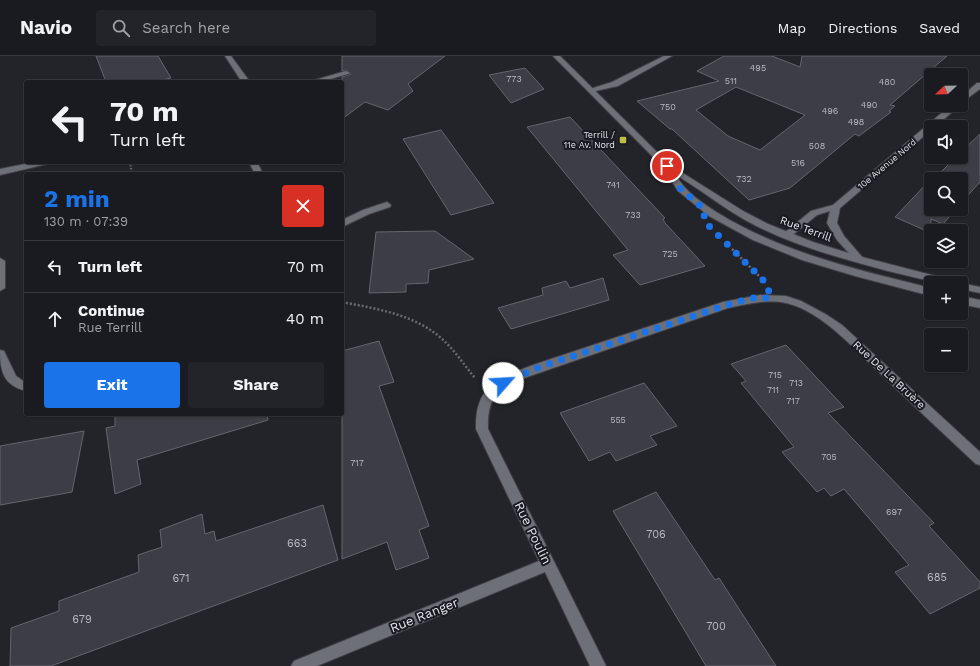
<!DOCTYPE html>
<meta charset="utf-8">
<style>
body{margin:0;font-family:"Work Sans",sans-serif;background:#232429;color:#f1f3f6;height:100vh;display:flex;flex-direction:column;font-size:15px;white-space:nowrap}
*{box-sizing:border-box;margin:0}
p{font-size:13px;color:#9fa1a5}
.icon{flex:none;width:22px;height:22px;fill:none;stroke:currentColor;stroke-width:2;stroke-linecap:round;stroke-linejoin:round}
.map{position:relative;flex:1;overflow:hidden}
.side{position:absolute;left:24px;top:116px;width:320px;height:244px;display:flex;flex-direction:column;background:#1a1b20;border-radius:4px;box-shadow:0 1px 3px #0004,0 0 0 1px #38393e}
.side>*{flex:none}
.top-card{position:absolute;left:24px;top:24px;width:320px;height:84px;border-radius:4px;box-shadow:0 1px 3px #0004,0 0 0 1px #38393e;background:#1a1b20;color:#f1f3f6;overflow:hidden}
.needle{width:26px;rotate:248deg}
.tools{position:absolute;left:924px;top:12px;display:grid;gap:8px}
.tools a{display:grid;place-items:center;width:44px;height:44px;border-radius:4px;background:#1a1b20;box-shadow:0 1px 3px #0004,0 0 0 1px #38393e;font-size:20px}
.pin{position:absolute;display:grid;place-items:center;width:34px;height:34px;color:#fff;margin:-17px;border:2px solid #fff;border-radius:50%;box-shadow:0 1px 4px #0007}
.me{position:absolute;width:44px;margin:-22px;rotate:64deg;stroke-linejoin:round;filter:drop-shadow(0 0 3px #0008)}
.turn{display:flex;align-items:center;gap:14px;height:84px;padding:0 20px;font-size:18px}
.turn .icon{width:52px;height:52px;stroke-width:2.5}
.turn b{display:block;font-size:28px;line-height:34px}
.round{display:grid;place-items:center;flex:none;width:42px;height:42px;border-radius:4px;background:#232429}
.overview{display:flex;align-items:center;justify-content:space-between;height:68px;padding:0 20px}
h1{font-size:24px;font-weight:700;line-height:30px;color:#1a73e8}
.action{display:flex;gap:8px;margin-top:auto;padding:8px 20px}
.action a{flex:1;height:46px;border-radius:4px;background:#1a73e8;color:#fff;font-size:16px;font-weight:700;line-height:46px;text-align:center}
.action a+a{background:#232429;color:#f1f3f6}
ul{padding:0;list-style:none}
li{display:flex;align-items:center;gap:12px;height:52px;padding:0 20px;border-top:1px solid #38393e}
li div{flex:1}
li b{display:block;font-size:15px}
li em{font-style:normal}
header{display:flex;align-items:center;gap:24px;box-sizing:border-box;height:56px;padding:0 20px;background:#1a1b20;border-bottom:1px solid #38393e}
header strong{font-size:19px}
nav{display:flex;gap:22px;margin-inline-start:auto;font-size:14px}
.search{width:280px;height:36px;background:#232429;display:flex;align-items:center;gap:10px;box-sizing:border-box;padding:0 14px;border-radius:4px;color:#9fa1a5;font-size:15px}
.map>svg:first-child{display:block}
.building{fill:#3d3e45;stroke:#64656d;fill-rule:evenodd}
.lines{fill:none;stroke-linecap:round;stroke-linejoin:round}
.minor-casing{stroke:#404046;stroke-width:2}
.tertiary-casing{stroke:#404046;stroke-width:2}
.path-far1{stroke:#6a6b70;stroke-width:2;stroke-dasharray:1.5 1.5;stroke-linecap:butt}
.path{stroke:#6a6b70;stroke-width:2.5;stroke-dasharray:2 2;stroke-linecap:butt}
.minor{fill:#6e7078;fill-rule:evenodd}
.tertiary{fill:#6e7078;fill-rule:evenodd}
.route{stroke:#1a73e8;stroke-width:7;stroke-dasharray:0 12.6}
.poi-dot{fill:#bbc044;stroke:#191a21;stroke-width:1.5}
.labels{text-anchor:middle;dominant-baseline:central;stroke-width:4;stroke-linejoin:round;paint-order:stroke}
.number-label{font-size:9px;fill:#bababf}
.far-poi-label{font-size:9px;fill:#e3e3e8;stroke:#191a21;text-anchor:end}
.far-street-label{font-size:9px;fill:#e3e3e8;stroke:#191a21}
.street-label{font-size:11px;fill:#e3e3e8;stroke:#191a21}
.near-number-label{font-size:11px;fill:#bababf}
.near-street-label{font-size:13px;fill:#e3e3e8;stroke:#191a21}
</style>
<header>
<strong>Navio</strong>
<div class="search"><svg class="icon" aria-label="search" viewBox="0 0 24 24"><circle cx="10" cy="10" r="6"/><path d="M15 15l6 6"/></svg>Search here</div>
<nav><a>Map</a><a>Directions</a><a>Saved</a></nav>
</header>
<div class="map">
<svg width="980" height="610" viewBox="0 0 980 610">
<rect width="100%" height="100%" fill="#23242a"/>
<!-- building -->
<g class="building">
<polygon points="96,0 158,0 171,22 154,26 106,26"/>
<polygon points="342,0 445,0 408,28 413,35 388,54 365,46 342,63 342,21 351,18 347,14 342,15"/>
<path d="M724,0H772L800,11L802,0H947L890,49L895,50L889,55L891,56L859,80L855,78L790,132L749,144L672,73H670L637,45L719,25L697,15ZM736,31L805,59L760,94L728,80L696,54Z"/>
<polygon points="525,12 544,33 511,47 489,19"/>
<polygon points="570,61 665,162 663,163 665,167 705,210 640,229 613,199 628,194 527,71"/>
<polygon points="441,74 475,121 494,147 451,159 403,83"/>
<polygon points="980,78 980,126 961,147 961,123 934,123 956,101 961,101 961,96"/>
<polygon points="931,123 931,153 956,153 943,168 931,163 931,177 895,161"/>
<polygon points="435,175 474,203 429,214 428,227 406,228 406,236 369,237 376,176"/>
<polygon points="603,222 609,244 511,273 498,252 543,239 542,232 566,225 570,232"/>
<polygon points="379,285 394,326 379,330 429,470 419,474 429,502 396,514 387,486 342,503 342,295"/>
<polygon points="786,289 844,351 828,357 934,467 929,470 980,526 980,532 930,558 895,516 909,509 844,433 831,440 824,432 817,436 782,396 794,391 741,327 746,325 731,308"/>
<polygon points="644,327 677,370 650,380 657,389 616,405 610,396 589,405 560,357"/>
<polygon points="115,358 267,358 268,364 137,404 141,428 115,438 106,372 115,370"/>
<polygon points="84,375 72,436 0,449 0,390"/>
<polygon points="656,436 715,524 719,522 776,610 706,610 613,455"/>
<polygon points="323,449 338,504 51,610 10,610 11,572 59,555 59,545 139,516 138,499 162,491 160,474 202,458 205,478 214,475 216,485"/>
</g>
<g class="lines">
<defs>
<g id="minor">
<polygon points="225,0 231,0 250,26 242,26"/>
<polygon points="664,0 672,0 618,30 591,36 587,34 612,26"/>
<polygon points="346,15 350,17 348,18 320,26 308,26"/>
<polygon points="977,27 980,27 980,33 961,47 961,41"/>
<polygon points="951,49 960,49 935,71 931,71 931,74 840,152 837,167 844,180 863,202 865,204 863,206 857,206 837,184 827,167 830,155 817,159 789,182 783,182 783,178 811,155 833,149"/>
<polygon points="35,106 51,106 47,108 0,119 0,113"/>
<polygon points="249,106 257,106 263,118 255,118"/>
<polygon points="387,146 391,149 390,151 369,158 342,171 342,164 363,154"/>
<polygon points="0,202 5,205 5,232 0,235"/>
<path d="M760,239L786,240L801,245L827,259L842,269L980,396V409L976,408C946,380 916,352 887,324C860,299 823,255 786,247C767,243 747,248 728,252L527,321C498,333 487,340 488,373L606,610H590L545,516L317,610H291L294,605L539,505L476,373C475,328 499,322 536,308L723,246Z"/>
<path d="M0,294L4,295L16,320L26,327V335C3,329 0,315 0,294Z"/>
</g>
<g id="tertiary">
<path d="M553,0H560L670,109L743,155L768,168L813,186L858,200L951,224L956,227C932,227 910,220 888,215C840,202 791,189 747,165C722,151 700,133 676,119C685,136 702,147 718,157C783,197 858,214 931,232V240L855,220L802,204L753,184L709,160L678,135L663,111Z"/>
<polygon points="959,227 961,227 980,231 980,237 961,233 961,227"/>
<polygon points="961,240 980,244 980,252 961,248"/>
</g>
</defs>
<!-- minor casing -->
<use href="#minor" class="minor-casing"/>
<!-- tertiary casing -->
<use href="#tertiary" class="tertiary-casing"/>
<!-- path-far1 -->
<polyline class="path-far1" points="130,106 132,118"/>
<!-- path -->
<g class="path">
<polyline points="732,193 761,222"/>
<path d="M342,246C377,253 413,258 441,282C454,293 464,309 475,322"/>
</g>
<!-- minor -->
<use href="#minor" class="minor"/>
<!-- tertiary -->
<use href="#tertiary" class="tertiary"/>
</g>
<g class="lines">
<!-- route -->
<polyline class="route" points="503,327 540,311 727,249 752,242 771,242 766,227 705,166 703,152 680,132 667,110"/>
</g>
<!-- markers -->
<rect class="poi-dot" x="619" y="80" width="8" height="8" rx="2"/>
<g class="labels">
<!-- number labels -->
<g class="number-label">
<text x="758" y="12">495</text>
<text x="514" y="23">773</text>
<text x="731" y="25">511</text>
<text x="887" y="26">480</text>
<text x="869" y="49">490</text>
<text x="668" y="51">750</text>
<text x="830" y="55">496</text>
<text x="856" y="66">498</text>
<text x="817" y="90">508</text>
<text x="798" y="107">516</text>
<text x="744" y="123">732</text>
<text x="613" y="129">741</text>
<text x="633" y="159">733</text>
<text x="670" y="198">725</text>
<text x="775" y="319">715</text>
<text x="796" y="327">713</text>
<text x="773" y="334">711</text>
<text x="793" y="345">717</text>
<text x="618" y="364">555</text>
<text x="829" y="401">705</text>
<text x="357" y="407">717</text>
<text x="894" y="456">697</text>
</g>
<!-- far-poi labels -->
<g class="far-poi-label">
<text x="615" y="79">Terrill /<tspan x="615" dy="10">11e Av. Nord</tspan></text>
</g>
<!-- far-street labels -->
<g class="far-street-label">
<text transform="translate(887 108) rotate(-40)">10e Avenue Nord</text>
</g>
<!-- street labels -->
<g class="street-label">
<text transform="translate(806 173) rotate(20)">Rue Terrill</text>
<text transform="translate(889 319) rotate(43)">Rue De La Bruère</text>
</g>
<!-- near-number labels -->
<g class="near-number-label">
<text x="656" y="478">706</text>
<text x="297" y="487">663</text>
<text x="937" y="521">685</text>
<text x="181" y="522">671</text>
<text x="82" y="563">679</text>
<text x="716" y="570">700</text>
</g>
<!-- near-street labels -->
<g class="near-street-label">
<text transform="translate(533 477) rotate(64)">Rue Poulin</text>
<text transform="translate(424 559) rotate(-22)">Rue Ranger</text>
</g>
</g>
</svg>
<div class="tools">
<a><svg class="needle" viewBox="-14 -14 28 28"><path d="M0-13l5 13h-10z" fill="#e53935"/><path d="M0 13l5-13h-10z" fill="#9fa1a5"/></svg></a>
<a><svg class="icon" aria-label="sound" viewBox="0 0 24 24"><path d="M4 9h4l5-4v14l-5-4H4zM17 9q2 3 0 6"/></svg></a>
<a><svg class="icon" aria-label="search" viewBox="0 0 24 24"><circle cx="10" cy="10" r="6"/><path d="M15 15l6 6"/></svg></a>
<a><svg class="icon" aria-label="layers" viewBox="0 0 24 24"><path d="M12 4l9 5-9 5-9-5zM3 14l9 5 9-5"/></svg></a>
<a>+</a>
<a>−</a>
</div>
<div class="pin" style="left:667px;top:110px;background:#d93025"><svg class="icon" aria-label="arrive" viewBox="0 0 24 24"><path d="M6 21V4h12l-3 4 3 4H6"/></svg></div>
<svg class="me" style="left:503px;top:327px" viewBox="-20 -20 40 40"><circle r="19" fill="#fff"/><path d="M0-13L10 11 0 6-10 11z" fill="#1a73e8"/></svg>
<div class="top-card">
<div class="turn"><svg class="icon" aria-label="left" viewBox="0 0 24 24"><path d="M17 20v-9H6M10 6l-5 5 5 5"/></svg><div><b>70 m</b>Turn left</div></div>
</div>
<section class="side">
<div class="overview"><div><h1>2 min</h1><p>130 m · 07:39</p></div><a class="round" style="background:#d93025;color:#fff"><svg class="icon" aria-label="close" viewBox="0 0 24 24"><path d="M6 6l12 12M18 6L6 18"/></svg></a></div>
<ul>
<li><svg class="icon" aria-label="left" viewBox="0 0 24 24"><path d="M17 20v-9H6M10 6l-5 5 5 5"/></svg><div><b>Turn left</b></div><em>70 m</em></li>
<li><svg class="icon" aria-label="ahead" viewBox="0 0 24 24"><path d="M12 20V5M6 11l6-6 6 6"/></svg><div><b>Continue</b><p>Rue Terrill</p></div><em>40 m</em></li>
</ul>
<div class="action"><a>Exit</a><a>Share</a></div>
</section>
</div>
